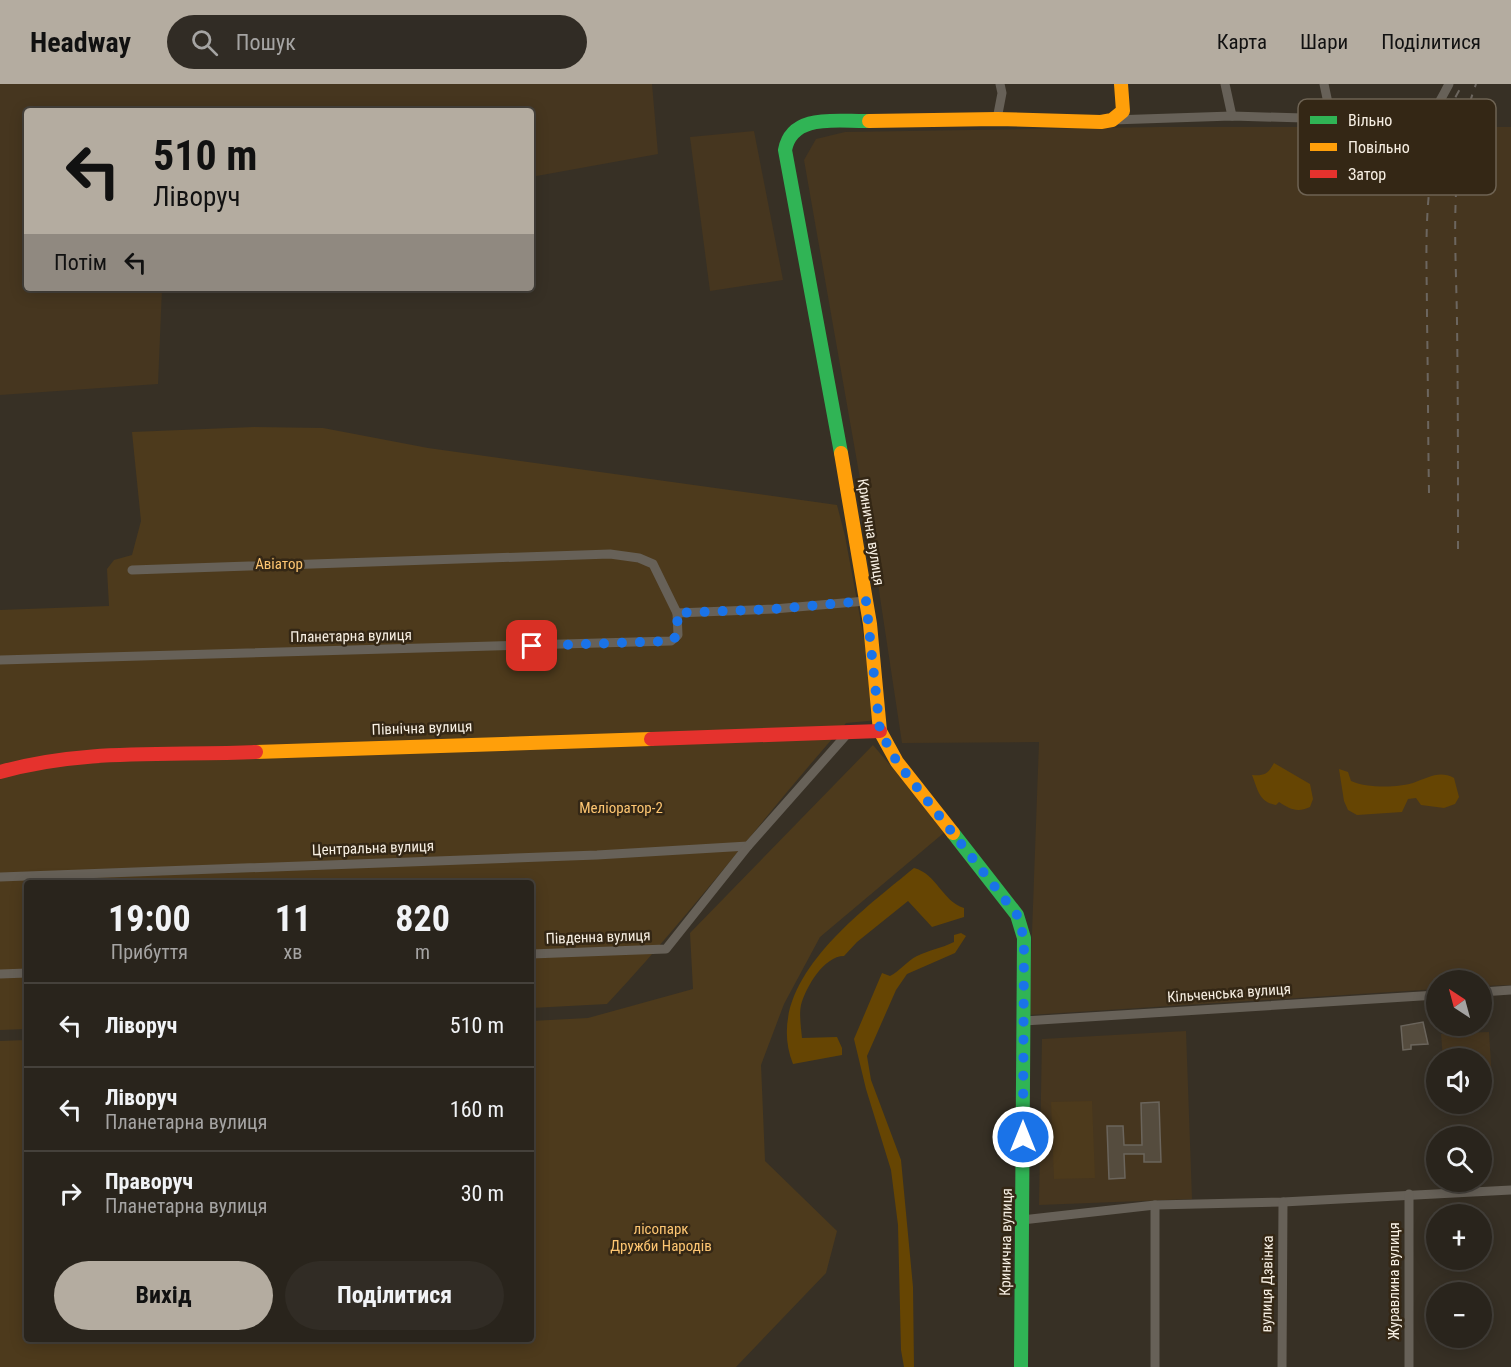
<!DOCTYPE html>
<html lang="uk">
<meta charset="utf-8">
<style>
body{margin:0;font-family:"Roboto Condensed",sans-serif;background:#312c25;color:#f1f3f6;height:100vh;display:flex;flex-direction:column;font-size:22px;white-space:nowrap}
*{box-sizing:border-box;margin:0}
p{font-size:20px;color:#a5a4a3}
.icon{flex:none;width:33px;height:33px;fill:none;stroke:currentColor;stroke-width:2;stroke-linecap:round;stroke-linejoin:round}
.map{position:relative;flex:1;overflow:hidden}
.sheet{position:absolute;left:24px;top:796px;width:510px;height:462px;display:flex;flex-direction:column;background:#29241c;border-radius:6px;box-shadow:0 3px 15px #0003,0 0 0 2px #45413b}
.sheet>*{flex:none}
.hud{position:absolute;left:24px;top:24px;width:510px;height:183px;border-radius:6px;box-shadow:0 3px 15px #0003,0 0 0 2px #45413b;background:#b4aca0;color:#111;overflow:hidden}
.needle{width:39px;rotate:324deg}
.fabs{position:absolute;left:1426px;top:886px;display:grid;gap:12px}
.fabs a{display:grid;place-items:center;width:66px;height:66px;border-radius:50%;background:#29241c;box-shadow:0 3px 15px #0003,0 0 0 2px #45413b;font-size:30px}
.pin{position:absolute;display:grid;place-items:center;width:51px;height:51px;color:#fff;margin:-26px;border-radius:12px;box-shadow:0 3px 9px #0006}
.me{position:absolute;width:66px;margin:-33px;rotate:0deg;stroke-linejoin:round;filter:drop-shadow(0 0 4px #0008)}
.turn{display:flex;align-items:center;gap:21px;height:126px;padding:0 30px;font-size:27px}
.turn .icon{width:78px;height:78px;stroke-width:2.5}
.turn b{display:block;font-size:42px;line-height:51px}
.then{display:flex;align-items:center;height:57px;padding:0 30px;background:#0003;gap:12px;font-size:22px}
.eta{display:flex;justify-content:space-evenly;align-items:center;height:102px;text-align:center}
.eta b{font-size:36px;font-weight:700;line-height:42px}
.primary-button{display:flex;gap:12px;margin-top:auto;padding:12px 30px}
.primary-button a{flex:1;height:69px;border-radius:36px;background:#b4aca0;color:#111;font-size:24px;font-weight:700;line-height:69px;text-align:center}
.primary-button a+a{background:#312c25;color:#f1f3f6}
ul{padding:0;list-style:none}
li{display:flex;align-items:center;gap:18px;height:84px;padding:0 30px;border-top:2px solid #45413b}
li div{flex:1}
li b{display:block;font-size:22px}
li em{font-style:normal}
header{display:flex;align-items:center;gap:36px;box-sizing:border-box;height:84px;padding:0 30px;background:#b4aca0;color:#111}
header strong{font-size:28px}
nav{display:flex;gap:33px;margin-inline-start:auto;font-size:21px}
.search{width:420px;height:54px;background:#312c25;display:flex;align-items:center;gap:15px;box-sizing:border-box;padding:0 21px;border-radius:33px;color:#a5a4a3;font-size:22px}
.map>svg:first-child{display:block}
.built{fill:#46361f}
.green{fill:#4d3a1c}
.water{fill:#664503}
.building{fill:#554c3e;stroke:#6b655c;stroke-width:1.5}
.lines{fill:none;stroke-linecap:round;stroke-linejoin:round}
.street{stroke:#676158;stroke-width:9}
.fast{stroke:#30b455;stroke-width:14}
.slow{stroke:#ff9f0a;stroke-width:14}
.jam{stroke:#e5322d;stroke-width:14}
.rail{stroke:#6c665f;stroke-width:2;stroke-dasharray:8 8;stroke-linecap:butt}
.route{stroke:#1a73e8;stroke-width:10;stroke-dasharray:0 18}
.labels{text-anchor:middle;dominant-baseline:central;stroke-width:5;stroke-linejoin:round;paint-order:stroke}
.street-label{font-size:15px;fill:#f7efe3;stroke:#342715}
.park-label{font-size:15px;fill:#fec672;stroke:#342715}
.key{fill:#342715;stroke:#6e6353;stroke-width:1.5}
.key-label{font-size:16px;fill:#f7efe3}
</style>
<header>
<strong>Headway</strong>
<div class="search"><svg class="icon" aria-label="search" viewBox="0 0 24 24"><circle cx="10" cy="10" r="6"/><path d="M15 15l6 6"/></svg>Пошук</div>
<nav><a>Карта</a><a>Шари</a><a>Поділитися</a></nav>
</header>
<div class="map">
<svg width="1511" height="1283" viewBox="0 0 1511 1283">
<rect width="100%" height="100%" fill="#373025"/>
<!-- built -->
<g class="built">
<polygon points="0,0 652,0 658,70 531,93 531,27 27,27 27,204 162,204 158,300 0,311"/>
<polygon points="1159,43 1511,43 1511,901 1482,902 1482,897 1437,897 1437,905 1029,931 1039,658 902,659 875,480 804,76 816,55 845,48"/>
<polygon points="754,47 783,196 710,207 690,53"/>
<polygon points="1186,947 1192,1115 1039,1121 1042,955"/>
<polygon points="1489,948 1492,995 1482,995 1482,975 1443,975 1441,950"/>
</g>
<!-- green -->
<g class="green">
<path d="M254,343L323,344L428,364L837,421L845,452L879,636L846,639C764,732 691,830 607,920L531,924V800H27V945L0,946V526L109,522L107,485L114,476L132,471L141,437L132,348Z"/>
<polygon points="873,661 946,747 820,853 784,920 761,981 765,1077 837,1147 826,1189 736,1283 0,1283 0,957 27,956 27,1256 531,1256 531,937 588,934 693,905 690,849"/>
<polygon points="1092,1017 1095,1094 1054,1095 1051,1018"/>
</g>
<!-- water -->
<g class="water">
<path d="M1274,679L1310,700L1313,715L1310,723C1297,729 1290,725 1279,718L1276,721C1259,718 1258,706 1252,691C1264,692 1268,690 1274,679Z"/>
<path d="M1339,685L1348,688L1351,697C1366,704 1397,704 1413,699C1428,694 1439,686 1454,694L1459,713L1455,720L1444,724L1421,721L1416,714L1408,715L1402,728L1357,731L1348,726L1344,717Z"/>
<path d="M914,784C937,790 942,817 964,824V833L932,843L908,817L857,858L844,872C824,872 806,903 801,921C799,930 801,944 802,954L837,953L842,964V971L793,980C761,899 861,828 914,784Z"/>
<path d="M961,849L966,852L955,869L907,890L896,906L867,972L871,996L901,1076L913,1203L914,1283H904L901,1266L898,1141L891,1086L866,1005L854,955L882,889L890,892C900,887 907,877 917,872C929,866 942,864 954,858V851Z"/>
</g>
<!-- building -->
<g class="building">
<polygon points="1423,938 1428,960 1411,961 1411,965 1403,966 1401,942"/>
<polygon points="1159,1018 1161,1078 1144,1078 1144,1070 1124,1070 1125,1094 1109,1095 1107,1042 1123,1042 1124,1061 1142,1061 1141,1019"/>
</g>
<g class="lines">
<!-- street -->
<g class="street">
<polyline points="1225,0 1232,32"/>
<polyline points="1324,0 1331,33"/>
<polyline points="997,35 1002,9 1000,0"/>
<path d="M1112,36L1232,32L1406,37C1435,33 1436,24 1449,0"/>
<polyline points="132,486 610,470 639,474 653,480 677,529 774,525 866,517"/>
<polyline points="0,576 671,557 678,551 677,529"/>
<polyline points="0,793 597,771 748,762"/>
<polyline points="531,870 666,865 748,762 848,649"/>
<polyline points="0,890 27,889"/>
<polyline points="1482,908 1511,906"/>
<polyline points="1024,937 1437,911"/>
<polyline points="1022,1136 1155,1121 1283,1118 1511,1106"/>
<polyline points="1155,1283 1155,1121"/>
<polyline points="1282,1283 1283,1118"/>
<polyline points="1409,1283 1409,1110"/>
</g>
<!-- fast -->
<g class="fast">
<path d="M841,369L785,66C792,28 839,38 869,37"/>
<polyline points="953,749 1017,831 1024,854 1021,1283"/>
</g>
<!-- slow -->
<g class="slow">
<polyline points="869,37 997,35 1101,38 1112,36 1123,27 1121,0"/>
<polyline points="841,369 870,540 880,647 897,678 953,749"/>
<polyline points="256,668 651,655"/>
</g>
<!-- jam -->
<g class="jam">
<polyline points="651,655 880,647"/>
<path d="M0,688C84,664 170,672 256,668"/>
</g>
<!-- rail -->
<g class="rail">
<path d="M1429,409C1428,351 1428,293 1427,235C1427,155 1419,71 1463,0"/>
<path d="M1458,465C1458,390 1458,314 1457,238C1456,159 1448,76 1476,0"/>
</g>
</g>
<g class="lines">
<!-- route -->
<polyline class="route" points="532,562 671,557 678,551 677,529 774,525 866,517 880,647 897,678 1017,831 1024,854 1023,1053"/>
</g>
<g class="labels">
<!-- street labels -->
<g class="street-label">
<text transform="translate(871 448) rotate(81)">Кринична вулиця</text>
<text transform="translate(351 552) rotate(-1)">Планетарна вулиця</text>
<text transform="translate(422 644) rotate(-2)">Північна вулиця</text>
<text transform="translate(373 764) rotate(-2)">Центральна вулиця</text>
<text transform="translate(598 853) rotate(-2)">Південна вулиця</text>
<text transform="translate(1229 909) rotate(-4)">Кільченська вулиця</text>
<text transform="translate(1006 1158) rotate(-89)">Кринична вулиця</text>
<text transform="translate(1394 1197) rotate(-90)">Журавлина вулиця</text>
<text transform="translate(1267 1200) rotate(-89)">вулиця Дзвінка</text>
</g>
<!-- park labels -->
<g class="park-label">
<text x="279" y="480">Авіатор</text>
<text x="621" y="724">Меліоратор-2</text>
<text x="661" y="1145">лісопарк<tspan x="661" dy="17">Дружби Народів</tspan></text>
</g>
</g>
<!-- legend -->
<rect x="1298" y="15" width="198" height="96" rx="9" class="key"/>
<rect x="1310" y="32" width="27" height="8" fill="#30b455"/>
<rect x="1310" y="59" width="27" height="8" fill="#ff9f0a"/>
<rect x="1310" y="86" width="27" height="8" fill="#e5322d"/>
<g class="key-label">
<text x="1348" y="42">Вільно</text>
<text x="1348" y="69">Повільно</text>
<text x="1348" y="96">Затор</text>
</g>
</svg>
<div class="fabs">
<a><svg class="needle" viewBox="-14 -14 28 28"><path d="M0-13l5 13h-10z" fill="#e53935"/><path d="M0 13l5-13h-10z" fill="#a5a4a3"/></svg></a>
<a><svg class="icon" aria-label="sound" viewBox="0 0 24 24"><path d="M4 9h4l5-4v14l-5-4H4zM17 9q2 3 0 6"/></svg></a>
<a><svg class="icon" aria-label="search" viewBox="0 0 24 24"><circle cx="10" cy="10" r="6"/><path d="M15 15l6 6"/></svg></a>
<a>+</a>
<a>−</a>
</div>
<div class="pin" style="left:532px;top:562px;background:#d93025"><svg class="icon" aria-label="arrive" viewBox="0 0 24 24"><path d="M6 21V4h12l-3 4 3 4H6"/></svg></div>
<svg class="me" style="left:1023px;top:1053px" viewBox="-20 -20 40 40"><circle r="17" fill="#1a73e8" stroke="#fff" stroke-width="3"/><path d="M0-11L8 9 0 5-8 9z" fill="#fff"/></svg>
<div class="hud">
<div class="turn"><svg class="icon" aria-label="left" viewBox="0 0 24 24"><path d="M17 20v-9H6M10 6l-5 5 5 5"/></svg><div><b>510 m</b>Ліворуч</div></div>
<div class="then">Потім<svg class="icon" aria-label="left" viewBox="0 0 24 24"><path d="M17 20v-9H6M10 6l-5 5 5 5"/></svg></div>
</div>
<section class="sheet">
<div class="eta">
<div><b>19:00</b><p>Прибуття</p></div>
<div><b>11</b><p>хв</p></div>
<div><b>820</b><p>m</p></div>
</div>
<ul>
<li><svg class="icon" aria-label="left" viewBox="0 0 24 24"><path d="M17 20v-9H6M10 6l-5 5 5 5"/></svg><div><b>Ліворуч</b></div><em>510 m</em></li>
<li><svg class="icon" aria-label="left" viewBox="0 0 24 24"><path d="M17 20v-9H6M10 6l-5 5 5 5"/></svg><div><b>Ліворуч</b><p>Планетарна вулиця</p></div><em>160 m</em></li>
<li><svg class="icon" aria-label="right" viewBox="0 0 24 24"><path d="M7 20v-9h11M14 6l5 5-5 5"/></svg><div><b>Праворуч</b><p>Планетарна вулиця</p></div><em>30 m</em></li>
</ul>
<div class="primary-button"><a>Вихід</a><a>Поділитися</a></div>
</section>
</div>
